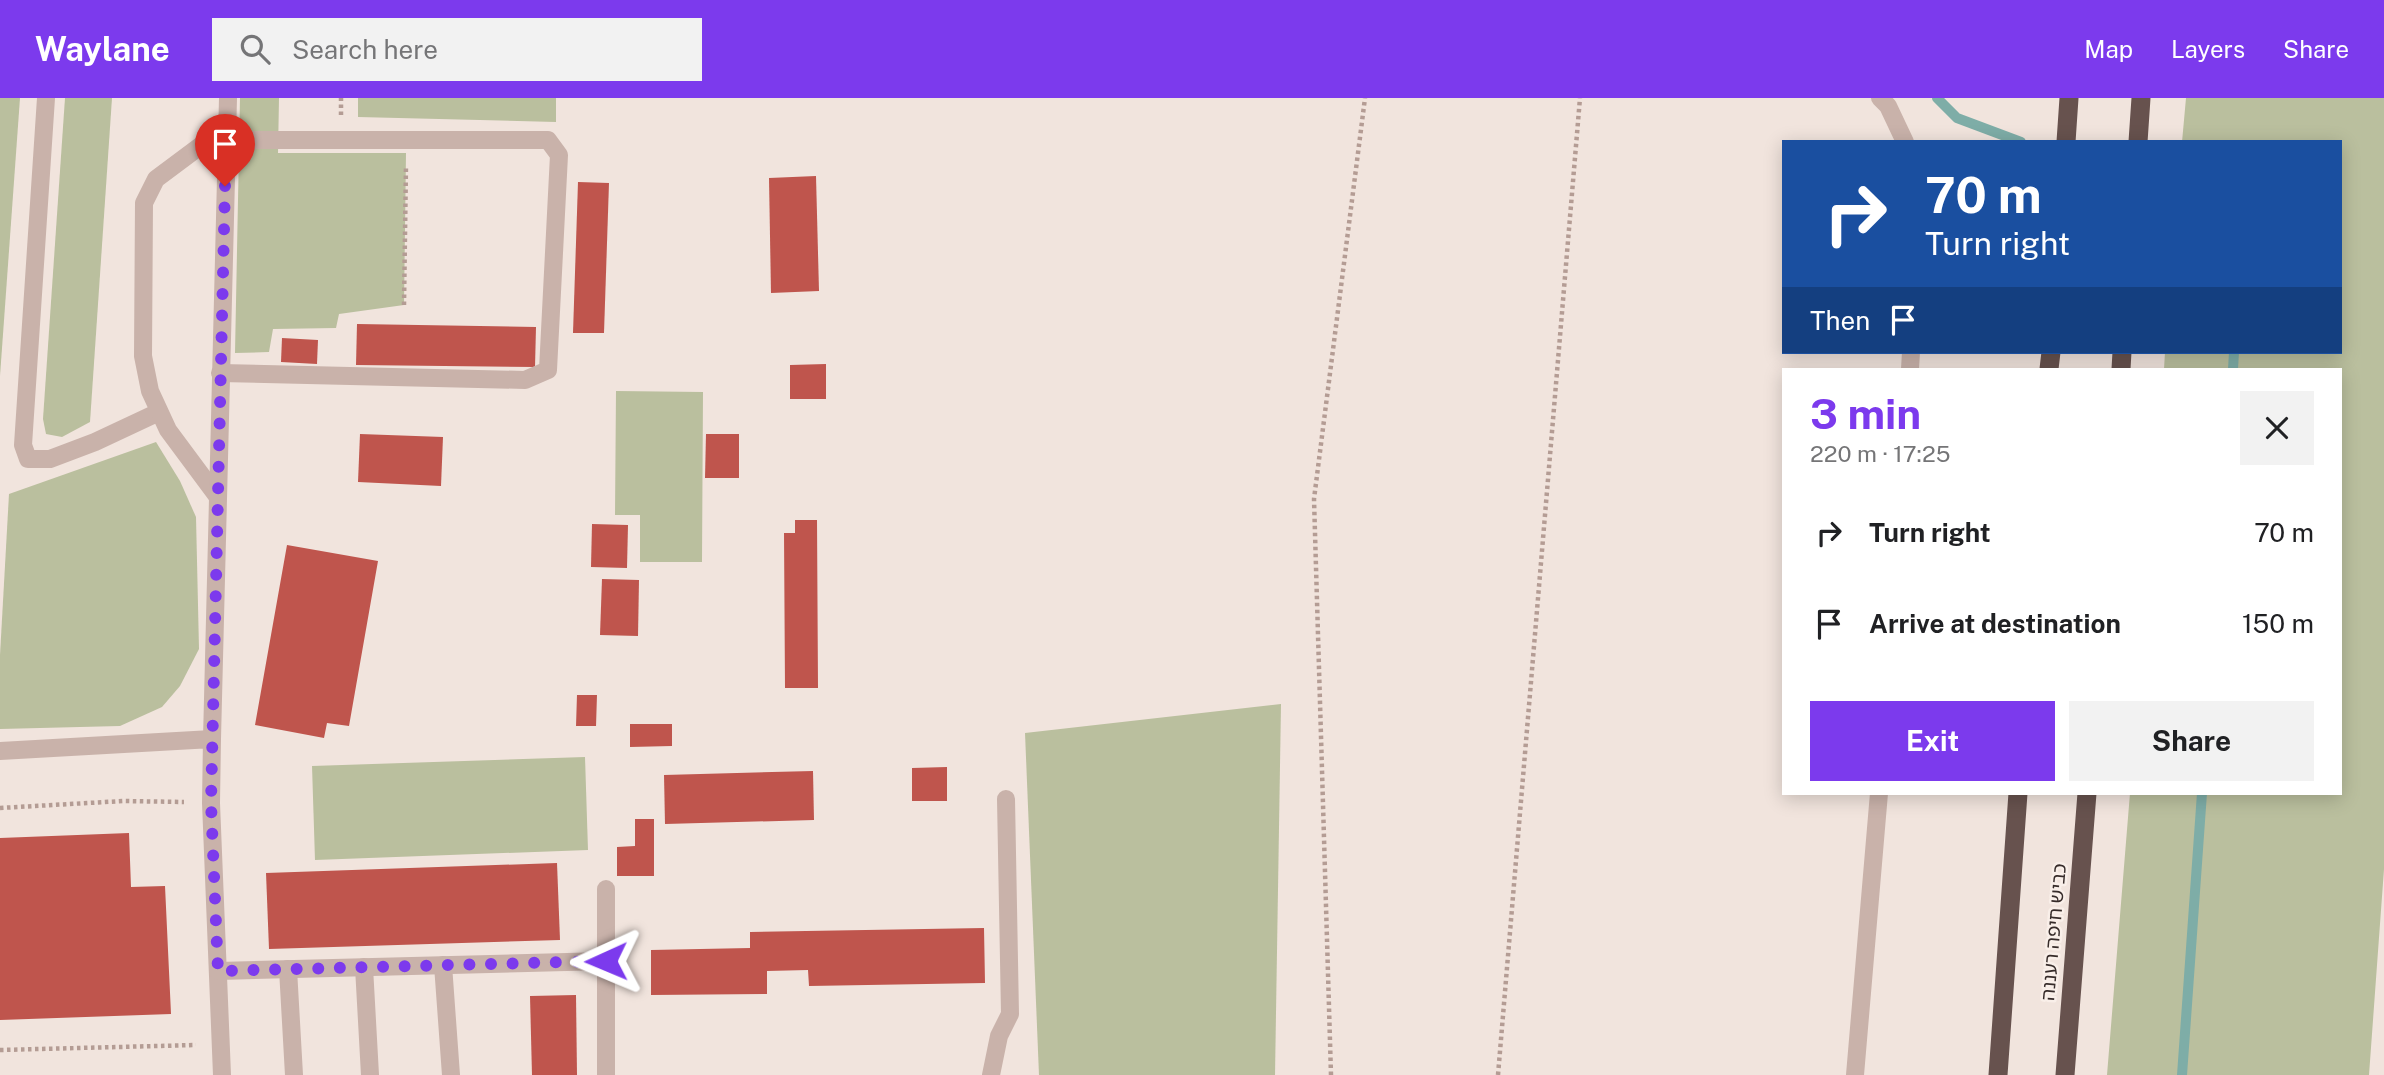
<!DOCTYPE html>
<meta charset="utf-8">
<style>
body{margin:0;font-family:"Public Sans","Noto Sans Hebrew",sans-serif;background:#f2f2f2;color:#202124;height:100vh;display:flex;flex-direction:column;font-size:26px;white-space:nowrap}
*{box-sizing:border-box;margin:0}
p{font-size:23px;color:#757577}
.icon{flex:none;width:38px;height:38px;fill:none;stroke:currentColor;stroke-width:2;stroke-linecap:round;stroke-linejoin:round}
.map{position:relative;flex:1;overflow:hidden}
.sheet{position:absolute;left:1782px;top:270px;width:560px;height:427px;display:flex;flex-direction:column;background:#fff;border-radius:0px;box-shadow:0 4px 18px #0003}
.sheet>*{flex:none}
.hud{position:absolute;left:1782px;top:42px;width:560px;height:214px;border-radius:0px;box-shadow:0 4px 18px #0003;background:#1a4fa0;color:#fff;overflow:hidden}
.pin{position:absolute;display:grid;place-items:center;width:60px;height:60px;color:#fff;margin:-72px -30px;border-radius:50% 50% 50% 0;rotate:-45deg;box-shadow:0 0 7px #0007}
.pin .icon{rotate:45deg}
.me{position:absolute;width:77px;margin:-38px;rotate:269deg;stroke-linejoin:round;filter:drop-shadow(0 0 5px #0008)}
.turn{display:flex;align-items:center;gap:24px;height:147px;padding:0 28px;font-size:32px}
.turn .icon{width:91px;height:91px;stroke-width:2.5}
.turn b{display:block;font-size:49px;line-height:60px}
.then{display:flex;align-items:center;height:66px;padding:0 28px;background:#0003;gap:14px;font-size:26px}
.round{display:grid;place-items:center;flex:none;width:74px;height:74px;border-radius:0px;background:#f2f2f2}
.headline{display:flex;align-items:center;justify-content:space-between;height:119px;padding:0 28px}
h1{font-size:42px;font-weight:700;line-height:52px;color:#7c3aed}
.primary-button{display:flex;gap:14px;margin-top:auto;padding:14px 28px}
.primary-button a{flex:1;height:80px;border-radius:0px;background:#7c3aed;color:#fff;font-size:28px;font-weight:700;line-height:80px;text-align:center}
.primary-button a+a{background:#f2f2f2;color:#202124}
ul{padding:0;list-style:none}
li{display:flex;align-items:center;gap:21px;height:91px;padding:0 28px}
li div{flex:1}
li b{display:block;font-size:26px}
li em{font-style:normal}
header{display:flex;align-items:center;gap:42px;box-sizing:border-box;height:98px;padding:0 35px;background:#7c3aed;color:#fff}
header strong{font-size:33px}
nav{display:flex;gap:38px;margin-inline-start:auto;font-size:24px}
.search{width:490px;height:63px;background:#f2f2f2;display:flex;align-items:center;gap:18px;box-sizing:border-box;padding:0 24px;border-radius:0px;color:#757577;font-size:26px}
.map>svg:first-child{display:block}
.green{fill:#babf9e}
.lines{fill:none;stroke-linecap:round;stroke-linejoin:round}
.stream{stroke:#7eada7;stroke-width:10}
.building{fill:#bf554d}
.path{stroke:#b49c94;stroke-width:4.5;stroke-dasharray:3.5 3.5;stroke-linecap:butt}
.service{stroke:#c9b2aa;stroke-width:18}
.minor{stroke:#c9b2aa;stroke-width:18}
.trunk{stroke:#67524e;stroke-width:19}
.route{stroke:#7c3aed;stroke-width:12;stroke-dasharray:0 21.6}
.labels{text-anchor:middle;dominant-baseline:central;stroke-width:5;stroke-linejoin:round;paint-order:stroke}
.street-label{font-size:19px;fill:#362b29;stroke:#f9efe9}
</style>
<header>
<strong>Waylane</strong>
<div class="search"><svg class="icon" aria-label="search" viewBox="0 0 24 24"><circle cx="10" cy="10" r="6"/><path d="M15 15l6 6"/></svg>Search here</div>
<nav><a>Map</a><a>Layers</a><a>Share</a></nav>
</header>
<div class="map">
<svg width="2384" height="977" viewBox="0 0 2384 977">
<rect width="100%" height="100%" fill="#f1e4dd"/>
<!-- green -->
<g class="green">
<polygon points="0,0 20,0 0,278"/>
<polygon points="65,0 112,0 90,324 62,339 46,336 43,321"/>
<polygon points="240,0 279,0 278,55 406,55 404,207 339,216 336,230 273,231 269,254 235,255"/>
<polygon points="358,0 556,0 556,24 358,19"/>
<polygon points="2186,0 2384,0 2384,771 2369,977 2107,977 2130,695 2340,695 2340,271 2164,271 2165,254 2340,254 2340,44 2182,44"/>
<polygon points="616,293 703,294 702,464 640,464 640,417 615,417"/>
<polygon points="156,344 180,383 196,419 199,551 180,588 162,609 120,628 0,631 0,557 9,396"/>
<polygon points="1281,606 1275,977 1039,977 1025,635"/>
<polygon points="585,659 588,752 315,762 312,668"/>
</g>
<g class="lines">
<!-- stream -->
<g class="stream">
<polyline points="1937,0 1957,20 2021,44"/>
<polyline points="2233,271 2234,254"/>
<polyline points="2182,977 2202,695"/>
</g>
</g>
<!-- building -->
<g class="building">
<polygon points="816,78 819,193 771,195 769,80"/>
<polygon points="578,84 609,85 604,235 573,235"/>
<polygon points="357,226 536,229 535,269 356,267"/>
<polygon points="282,240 318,242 317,266 281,264"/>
<polygon points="826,266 826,301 790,301 790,267"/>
<polygon points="360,336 443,339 441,388 358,384"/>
<polygon points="706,336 739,336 739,380 705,380"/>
<polygon points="795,422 817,422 818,590 785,590 784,435 795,435"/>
<polygon points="592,426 628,427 627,470 591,469"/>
<polygon points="287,447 378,463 349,628 327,625 324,640 255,627"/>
<polygon points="602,481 639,482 638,538 600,537"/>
<polygon points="577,597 597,597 596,628 576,628"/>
<polygon points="630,626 672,626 672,648 630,649"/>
<polygon points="947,669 947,703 912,703 912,670"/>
<polygon points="813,673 814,722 665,726 664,677"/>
<polygon points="635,721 654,721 654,778 617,778 617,749 635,748"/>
<polygon points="129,735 131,789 165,788 171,916 0,922 0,740"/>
<polygon points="557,765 560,842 269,851 266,775"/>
<polygon points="984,830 985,885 809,888 808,872 767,873 767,896 651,897 651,852 750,850 750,834"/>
<polygon points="576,897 577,977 532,977 530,898"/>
</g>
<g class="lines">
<!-- path -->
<g class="path">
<polyline points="341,17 341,0"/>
<polyline points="404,207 406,67"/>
<polyline points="0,710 123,703 184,704"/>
<polyline points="0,952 196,947"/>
<polyline points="1331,977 1314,401 1365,0"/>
<polyline points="1498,977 1580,0"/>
</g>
<!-- service -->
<g class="service">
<polyline points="46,0 23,347 28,361 50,361 95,344 159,314"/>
<polyline points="1880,0 1888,8 1905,44"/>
<polyline points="1910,271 1911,254"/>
<polyline points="220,275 525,282 548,272 559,57 548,42 227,42"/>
<polyline points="217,398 168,332 150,293 143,258 144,105 156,81 227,28"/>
<polyline points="212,641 228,0"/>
<polyline points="443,867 451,977"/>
<polyline points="364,869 370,977"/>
<polyline points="288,871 294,977"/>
<polyline points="991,977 999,938 1010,916 1006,701"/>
<polyline points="1855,977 1879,695"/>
</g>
<!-- minor -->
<g class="minor">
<polyline points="0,653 212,641 211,705 222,977"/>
<polyline points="218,873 606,863"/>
<polyline points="606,977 606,791"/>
</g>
<!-- trunk -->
<g class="trunk">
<polyline points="2066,44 2069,0"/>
<polyline points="2138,44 2141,0"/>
<polyline points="2049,271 2051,254"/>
<polyline points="2121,271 2122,254"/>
<polyline points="1998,977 2018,695"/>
<polyline points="2065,977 2087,695"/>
</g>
</g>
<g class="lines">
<!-- route -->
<polyline class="route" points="225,88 211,705 218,873 606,863"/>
</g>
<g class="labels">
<!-- street labels -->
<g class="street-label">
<text transform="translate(2053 834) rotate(-85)">כביש חיפה רעננה</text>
</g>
</g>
</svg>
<div class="pin" style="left:225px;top:88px;background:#d93025"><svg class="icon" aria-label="arrive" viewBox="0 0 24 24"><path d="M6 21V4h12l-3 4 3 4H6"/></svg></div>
<svg class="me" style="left:606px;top:863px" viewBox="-20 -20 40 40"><path d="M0-17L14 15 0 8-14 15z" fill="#7c3aed" stroke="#fff" stroke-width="4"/></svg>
<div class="hud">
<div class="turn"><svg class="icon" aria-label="right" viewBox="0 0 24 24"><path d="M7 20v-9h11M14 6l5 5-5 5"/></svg><div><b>70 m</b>Turn right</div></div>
<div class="then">Then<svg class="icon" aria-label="arrive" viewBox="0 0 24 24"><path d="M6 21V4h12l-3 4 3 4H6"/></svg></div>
</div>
<section class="sheet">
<div class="headline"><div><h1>3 min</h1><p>220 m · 17:25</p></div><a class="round"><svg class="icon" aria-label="close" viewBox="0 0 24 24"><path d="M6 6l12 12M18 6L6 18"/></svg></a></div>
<ul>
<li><svg class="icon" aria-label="right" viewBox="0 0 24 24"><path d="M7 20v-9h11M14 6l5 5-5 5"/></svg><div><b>Turn right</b></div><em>70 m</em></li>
<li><svg class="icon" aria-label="arrive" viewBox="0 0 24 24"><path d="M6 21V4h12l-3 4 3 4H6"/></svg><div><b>Arrive at destination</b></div><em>150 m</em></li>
</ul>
<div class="primary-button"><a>Exit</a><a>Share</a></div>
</section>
</div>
